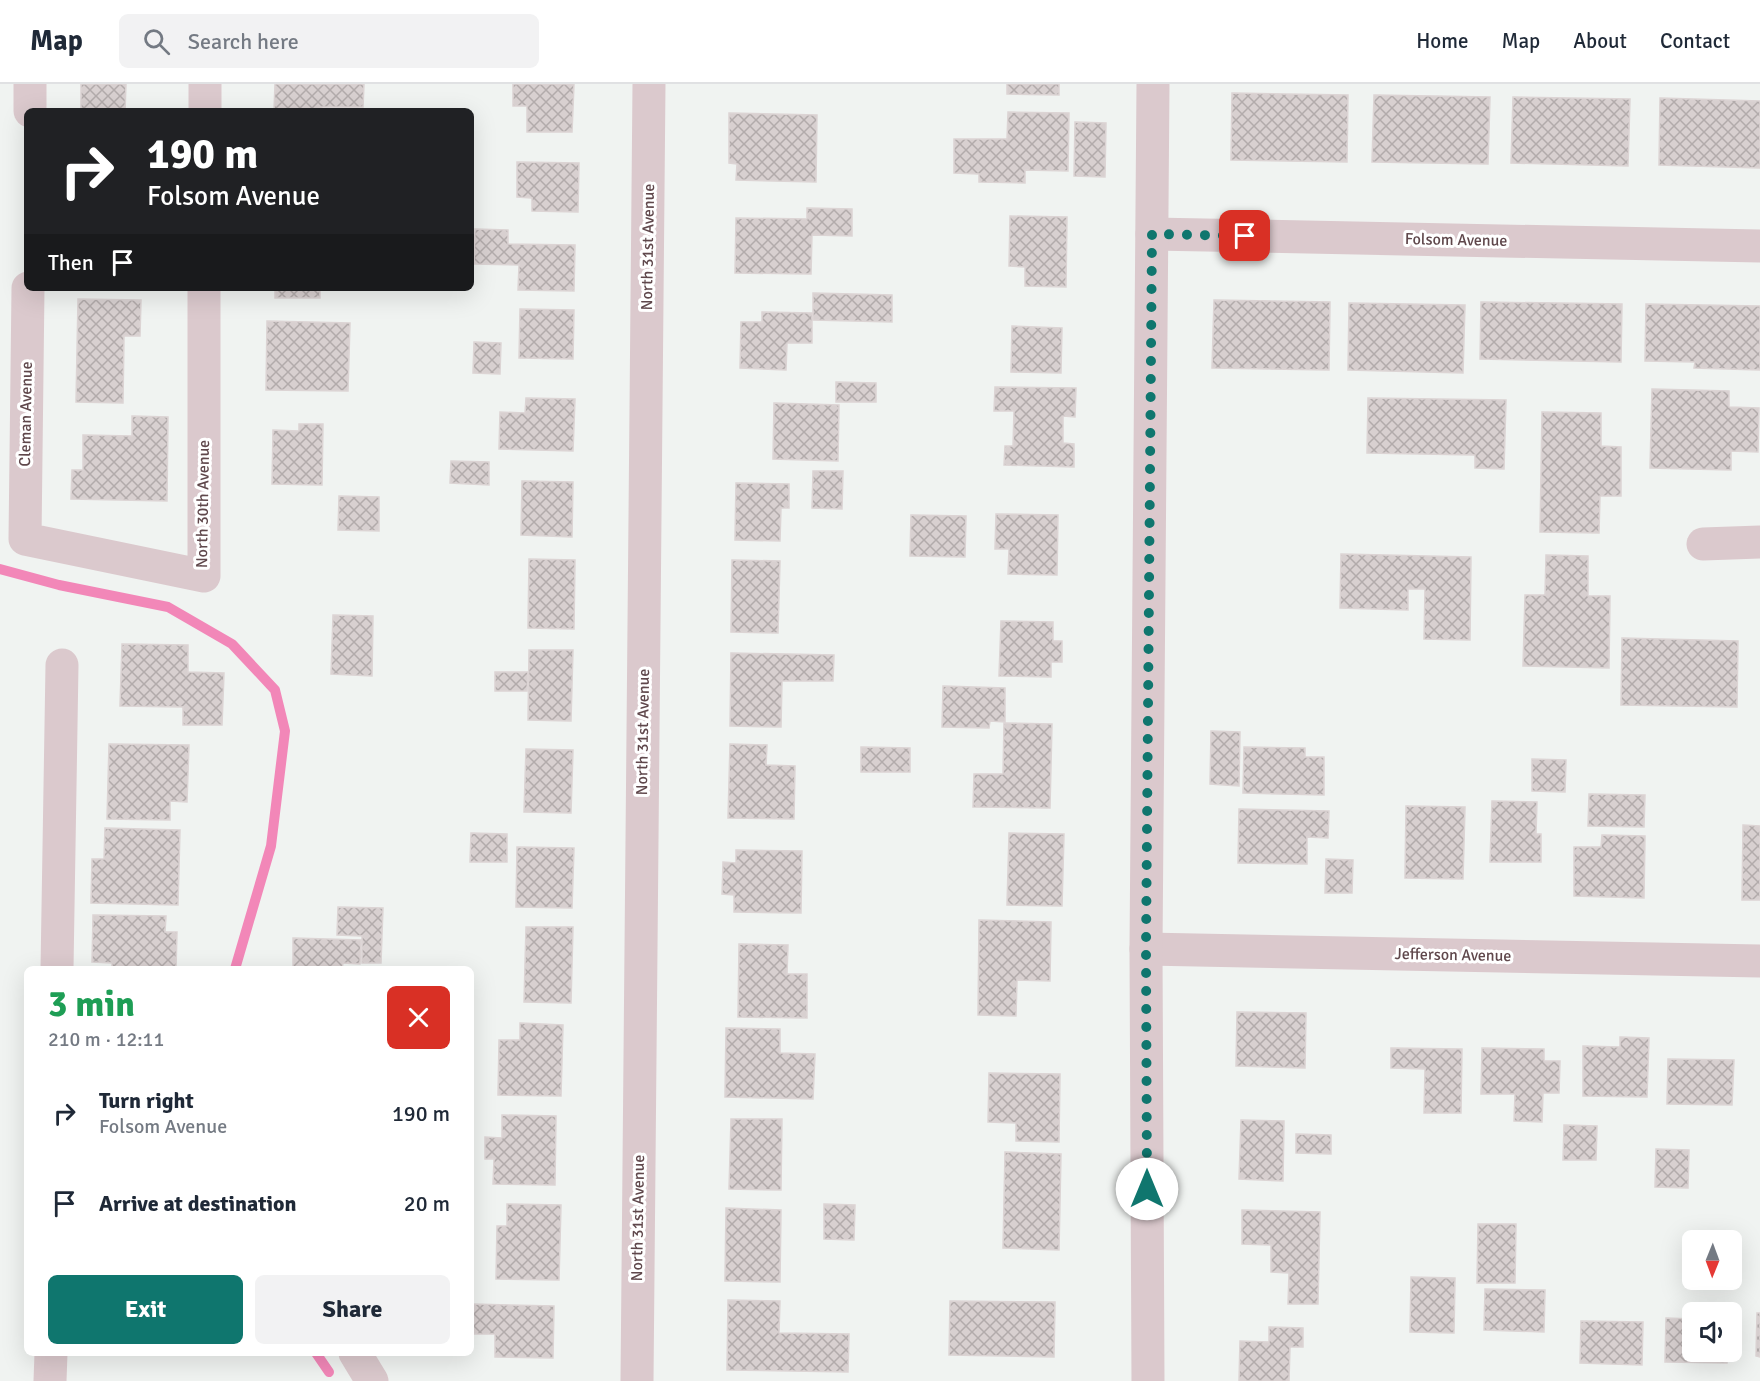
<!DOCTYPE html>
<meta charset="utf-8">
<style>
body{margin:0;font-family:Signika,sans-serif;background:#f2f2f3;color:#1f2937;height:100vh;display:flex;flex-direction:column;font-size:22px;white-space:nowrap}
*{box-sizing:border-box;margin:0}
p{font-size:20px;color:#747a83}
.icon{flex:none;width:33px;height:33px;fill:none;stroke:currentColor;stroke-width:2;stroke-linecap:round;stroke-linejoin:round}
.map{position:relative;flex:1;overflow:hidden}
.sheet{position:absolute;left:24px;top:882px;width:450px;height:390px;display:flex;flex-direction:column;background:#fff;border-radius:9px;box-shadow:0 6px 24px #0002}
.sheet>*{flex:none}
.hud{position:absolute;left:24px;top:24px;width:450px;height:183px;border-radius:9px;box-shadow:0 6px 24px #0002;background:#202124;color:#fff;overflow:hidden}
.needle{width:39px;rotate:181deg}
.fabs{position:absolute;left:1682px;top:1146px;display:grid;gap:12px}
.fabs a{display:grid;place-items:center;width:60px;height:60px;border-radius:9px;background:#fff;box-shadow:0 6px 24px #0002;font-size:30px}
.pin{position:absolute;display:grid;place-items:center;width:51px;height:51px;color:#fff;margin:-26px;border-radius:12px;box-shadow:0 3px 9px #0006}
.me{position:absolute;width:66px;margin:-33px;rotate:0deg;stroke-linejoin:round;filter:drop-shadow(0 0 4px #0008)}
.turn{display:flex;align-items:center;gap:21px;height:126px;padding:0 24px;font-size:27px}
.turn .icon{width:78px;height:78px;stroke-width:2.5}
.turn b{display:block;font-size:42px;line-height:51px}
.then{display:flex;align-items:center;height:57px;padding:0 24px;background:#0003;gap:12px;font-size:22px}
.round{display:grid;place-items:center;flex:none;width:63px;height:63px;border-radius:9px;background:#f2f2f3}
.overview{display:flex;align-items:center;justify-content:space-between;height:102px;padding:0 24px}
h1{font-size:36px;font-weight:700;line-height:45px;color:#1e9e55}
.cta{display:flex;gap:12px;margin-top:auto;padding:12px 24px}
.cta a{flex:1;height:69px;border-radius:9px;background:#0f766e;color:#fff;font-size:24px;font-weight:700;line-height:69px;text-align:center}
.cta a+a{background:#f2f2f3;color:#1f2937}
ul{padding:0;list-style:none}
li{display:flex;align-items:center;gap:18px;height:90px;padding:0 24px}
li div{flex:1}
li b{display:block;font-size:22px}
li em{font-style:normal}
header{display:flex;align-items:center;gap:36px;box-sizing:border-box;height:84px;padding:0 30px;background:#fff;border-bottom:2px solid #e0e1e3}
header strong{font-size:28px}
nav{display:flex;gap:33px;margin-inline-start:auto;font-size:21px}
.search{width:420px;height:54px;background:#f2f2f3;display:flex;align-items:center;gap:15px;box-sizing:border-box;padding:0 21px;border-radius:9px;color:#747a83;font-size:22px}
.map>svg:first-child{display:block}
.lines{fill:none;stroke-linecap:round;stroke-linejoin:round}
.stream{stroke:#f287b8;stroke-width:10}
.building{fill:url(#building-cross-hatch);stroke:#dcd4d4;stroke-width:1.5}
.minor{stroke:#dbc9cd;stroke-width:33}
.route{stroke:#0f766e;stroke-width:10;stroke-dasharray:0 18}
.labels{text-anchor:middle;dominant-baseline:central;stroke-width:6;stroke-linejoin:round;paint-order:stroke}
.street-label{font-size:16px;fill:#5f474b;stroke:#fff}
</style>
<header>
<strong>Map</strong>
<div class="search"><svg class="icon" aria-label="search" viewBox="0 0 24 24"><circle cx="10" cy="10" r="6"/><path d="M15 15l6 6"/></svg>Search here</div>
<nav><a>Home</a><a>Map</a><a>About</a><a>Contact</a></nav>
</header>
<div class="map">
<svg width="1760" height="1297" viewBox="0 0 1760 1297">
<defs>
<pattern id="building-cross-hatch" width="8" height="8" patternUnits="userSpaceOnUse" patternTransform="scale(1.5)"><rect width="8" height="8" fill="#d8d0d0"/><path d="M0 0l8 8M0 8l8-8" fill="none" stroke="#b2abab"/></pattern>
</defs>
<rect width="100%" height="100%" fill="#f0f3f1"/>
<g class="lines">
<!-- stream -->
<g class="stream">
<polyline points="0,485 59,501 168,523 232,560 275,606 285,647 271,762 235,885"/>
<polyline points="316,1269 329,1288"/>
</g>
</g>
<!-- building -->
<g class="building">
<polygon points="81,0 126,0 125,27 81,27"/>
<polygon points="275,0 364,0 363,23 322,23 322,27 274,27"/>
<polygon points="513,0 574,0 572,48 527,48 527,22 513,22"/>
<polygon points="1007,0 1059,0 1059,11 1007,10"/>
<polygon points="1232,9 1348,11 1347,78 1231,76"/>
<polygon points="1374,11 1490,13 1488,80 1372,78"/>
<polygon points="1513,13 1630,15 1628,82 1511,79"/>
<polygon points="1660,14 1760,17 1760,84 1659,81"/>
<polygon points="1008,28 1069,29 1068,87 1025,86 1025,99 979,98 979,90 954,89 954,55 1007,55"/>
<polygon points="729,29 817,31 816,98 736,96 737,80 729,79"/>
<polygon points="1075,38 1106,39 1105,93 1074,92"/>
<polygon points="517,78 579,79 578,128 532,127 532,114 517,113"/>
<polygon points="807,124 852,125 852,152 812,151 811,190 735,189 736,134 807,135"/>
<polygon points="1010,132 1067,133 1066,203 1025,202 1025,183 1009,182"/>
<polygon points="475,145 508,146 508,160 575,161 574,207 518,206 519,181 474,180"/>
<rect x="275" y="204" width="45" height="10"/>
<polygon points="813,209 892,211 892,238 813,236"/>
<polygon points="78,215 141,216 140,252 124,252 123,319 76,318"/>
<polygon points="1214,216 1330,218 1329,286 1212,284"/>
<polygon points="1481,218 1622,220 1621,278 1480,275"/>
<polygon points="1349,219 1465,221 1463,289 1348,286"/>
<polygon points="1646,220 1760,222 1760,286 1694,284 1695,278 1645,277"/>
<polygon points="520,225 574,226 573,275 519,274"/>
<polygon points="762,228 812,229 812,259 787,259 786,286 740,284 741,238 762,238"/>
<polygon points="267,237 350,239 348,307 266,306"/>
<polygon points="1012,242 1062,244 1061,289 1011,288"/>
<polygon points="474,258 501,259 500,290 473,289"/>
<polygon points="836,298 876,299 876,318 836,318"/>
<polygon points="995,303 1076,304 1075,333 1063,332 1063,359 1074,360 1074,383 1004,381 1005,362 1013,362 1014,327 994,327"/>
<polygon points="1652,305 1729,307 1729,323 1759,324 1758,368 1731,367 1731,386 1650,384"/>
<polygon points="526,314 575,315 573,367 499,365 500,328 525,329"/>
<polygon points="1368,314 1506,316 1504,385 1475,384 1475,371 1367,369"/>
<polygon points="774,319 839,321 838,377 773,375"/>
<polygon points="1542,328 1601,329 1601,362 1621,363 1621,412 1600,412 1599,449 1540,448"/>
<polygon points="132,332 168,333 167,417 71,415 72,386 83,386 83,351 132,352"/>
<polygon points="299,340 323,340 322,401 272,400 273,346 299,347"/>
<polygon points="451,377 489,378 489,401 450,399"/>
<polygon points="813,387 843,387 842,425 812,424"/>
<polygon points="522,397 573,398 572,453 521,451"/>
<polygon points="736,399 789,400 789,424 781,424 780,457 735,456"/>
<polygon points="339,412 379,413 379,447 338,446"/>
<polygon points="996,430 1058,431 1057,491 1008,490 1009,465 995,465"/>
<polygon points="911,431 966,432 965,473 910,472"/>
<polygon points="1341,470 1471,473 1470,556 1424,555 1425,505 1408,505 1408,526 1340,524"/>
<polygon points="1546,471 1588,472 1588,512 1610,512 1609,584 1523,582 1525,511 1545,511"/>
<polygon points="529,475 575,476 574,545 528,544"/>
<polygon points="732,476 780,477 778,549 731,548"/>
<polygon points="333,531 373,532 372,592 331,590"/>
<polygon points="1001,537 1053,538 1053,557 1062,557 1062,578 1051,578 1051,593 999,592"/>
<polygon points="1622,554 1738,557 1737,623 1621,621"/>
<polygon points="122,560 188,561 188,588 224,589 222,641 183,641 183,623 120,622"/>
<polygon points="529,566 573,566 571,637 528,636"/>
<polygon points="731,569 834,571 833,597 782,597 781,643 730,642"/>
<polygon points="495,588 528,588 527,607 495,607"/>
<polygon points="943,602 1005,604 1005,638 990,637 989,644 942,643"/>
<polygon points="1004,639 1052,640 1050,724 973,723 974,690 1003,690"/>
<polygon points="1211,647 1240,648 1239,702 1210,700"/>
<polygon points="109,660 189,661 187,718 170,717 170,736 107,735"/>
<polygon points="730,660 767,661 766,681 795,682 794,735 728,734"/>
<polygon points="861,663 910,664 910,688 861,688"/>
<polygon points="1244,663 1305,664 1305,673 1324,673 1324,711 1243,709"/>
<polygon points="526,665 573,666 571,729 524,728"/>
<polygon points="1532,675 1566,676 1565,708 1532,707"/>
<polygon points="1589,710 1645,711 1644,743 1588,742"/>
<polygon points="1492,717 1537,718 1536,750 1541,750 1541,778 1490,778"/>
<polygon points="1406,722 1465,723 1463,795 1405,794"/>
<polygon points="1239,725 1329,727 1328,754 1307,753 1307,780 1238,779"/>
<polygon points="1743,741 1760,742 1760,816 1742,816"/>
<polygon points="105,744 180,746 178,821 91,819 92,775 104,775"/>
<polygon points="471,749 507,750 507,778 470,778"/>
<polygon points="1009,749 1064,750 1062,822 1007,821"/>
<polygon points="1602,751 1645,752 1644,814 1574,812 1574,763 1601,763"/>
<polygon points="517,763 574,764 572,824 516,823"/>
<polygon points="736,766 802,767 801,829 734,828 734,811 722,810 723,778 736,779"/>
<polygon points="1326,775 1353,776 1352,809 1325,809"/>
<polygon points="338,823 383,824 381,879 362,879 362,852 337,851"/>
<polygon points="93,831 166,832 165,848 177,848 176,885 112,885 112,879 92,878"/>
<polygon points="979,836 1051,838 1050,897 1017,896 1016,932 978,931"/>
<polygon points="526,843 573,843 571,919 524,918"/>
<polygon points="293,854 361,856 360,880 343,879 342,885 293,885"/>
<polygon points="739,860 788,861 787,890 807,890 807,934 738,933"/>
<polygon points="1237,928 1306,929 1305,984 1236,982"/>
<polygon points="520,939 563,941 561,1012 498,1011 499,956 520,956"/>
<polygon points="726,944 780,945 780,969 815,970 813,1015 725,1013"/>
<polygon points="1620,953 1649,954 1647,1013 1583,1012 1583,962 1620,963"/>
<polygon points="1391,964 1462,965 1461,1029 1424,1029 1425,985 1391,984"/>
<polygon points="1482,964 1544,965 1544,977 1560,977 1559,1009 1543,1009 1542,1038 1514,1037 1515,1010 1481,1010"/>
<polygon points="1668,975 1734,976 1732,1021 1667,1020"/>
<polygon points="989,989 1060,990 1059,1058 1016,1057 1016,1039 988,1038"/>
<polygon points="502,1031 556,1032 555,1101 493,1100 494,1075 485,1075 485,1053 502,1054"/>
<polygon points="731,1035 782,1035 781,1106 729,1105"/>
<polygon points="1241,1036 1284,1037 1283,1097 1239,1095"/>
<polygon points="1564,1041 1597,1042 1596,1076 1563,1076"/>
<polygon points="1296,1050 1331,1051 1331,1070 1296,1069"/>
<polygon points="1656,1065 1689,1066 1688,1104 1655,1103"/>
<polygon points="1005,1068 1061,1070 1059,1166 1003,1164"/>
<polygon points="507,1120 561,1121 559,1196 496,1195 497,1142 507,1142"/>
<polygon points="824,1120 855,1121 854,1156 824,1155"/>
<polygon points="726,1124 781,1126 780,1198 725,1197"/>
<polygon points="1242,1126 1320,1128 1318,1220 1288,1220 1289,1189 1271,1188 1271,1161 1242,1160"/>
<polygon points="1478,1140 1516,1140 1515,1199 1477,1199"/>
<polygon points="1411,1193 1455,1194 1454,1249 1410,1248"/>
<polygon points="1485,1205 1545,1206 1544,1248 1484,1246"/>
<polygon points="728,1216 780,1217 779,1249 849,1250 848,1288 727,1286"/>
<polygon points="950,1217 1055,1218 1054,1273 949,1271"/>
<polygon points="471,1220 554,1222 553,1274 495,1273 495,1250 471,1250"/>
<polygon points="1757,1229 1760,1229 1760,1273 1756,1272"/>
<polygon points="1666,1234 1692,1235 1692,1268 1727,1268 1727,1279 1665,1278"/>
<polygon points="1581,1237 1643,1238 1642,1281 1580,1279"/>
<polygon points="1269,1243 1303,1244 1303,1263 1290,1263 1289,1297 1239,1297 1240,1257 1269,1258"/>
</g>
<g class="lines">
<!-- minor -->
<g class="minor">
<polyline points="30,27 30,0"/>
<polyline points="205,27 205,0"/>
<polyline points="1152,150 1760,162"/>
<polyline points="28,204 25,455 204,492 204,204"/>
<polyline points="1703,460 1760,458"/>
<polyline points="1146,865 1760,877"/>
<polyline points="57,885 62,581"/>
<polyline points="355,1269 372,1297"/>
<polyline points="50,1297 51,1269"/>
<polyline points="637,1297 649,0"/>
<polyline points="1148,1297 1146,865 1153,0"/>
</g>
</g>
<g class="lines">
<!-- route -->
<polyline class="route" points="1147,1105 1146,865 1152,150 1245,152"/>
</g>
<g class="labels">
<!-- street labels -->
<g class="street-label">
<text transform="translate(1456 156) rotate(1)">Folsom Avenue</text>
<text transform="translate(648 163) rotate(-89)">North 31st Avenue</text>
<text transform="translate(26 330) rotate(-89)">Cleman Avenue</text>
<text transform="translate(203 420) rotate(-89)">North 30th Avenue</text>
<text transform="translate(643 648) rotate(-89)">North 31st Avenue</text>
<text transform="translate(1453 871) rotate(1)">Jefferson Avenue</text>
<text transform="translate(638 1134) rotate(-89)">North 31st Avenue</text>
</g>
</g>
</svg>
<div class="fabs">
<a><svg class="needle" viewBox="-14 -14 28 28"><path d="M0-13l5 13h-10z" fill="#e53935"/><path d="M0 13l5-13h-10z" fill="#747a83"/></svg></a>
<a><svg class="icon" aria-label="sound" viewBox="0 0 24 24"><path d="M4 9h4l5-4v14l-5-4H4zM17 9q2 3 0 6"/></svg></a>
</div>
<div class="pin" style="left:1245px;top:152px;background:#d93025"><svg class="icon" aria-label="arrive" viewBox="0 0 24 24"><path d="M6 21V4h12l-3 4 3 4H6"/></svg></div>
<svg class="me" style="left:1147px;top:1105px" viewBox="-20 -20 40 40"><circle r="19" fill="#fff"/><path d="M0-13L10 11 0 6-10 11z" fill="#0f766e"/></svg>
<div class="hud">
<div class="turn"><svg class="icon" aria-label="right" viewBox="0 0 24 24"><path d="M7 20v-9h11M14 6l5 5-5 5"/></svg><div><b>190 m</b>Folsom Avenue</div></div>
<div class="then">Then<svg class="icon" aria-label="arrive" viewBox="0 0 24 24"><path d="M6 21V4h12l-3 4 3 4H6"/></svg></div>
</div>
<section class="sheet">
<div class="overview"><div><h1>3 min</h1><p>210 m · 12:11</p></div><a class="round" style="background:#d93025;color:#fff"><svg class="icon" aria-label="close" viewBox="0 0 24 24"><path d="M6 6l12 12M18 6L6 18"/></svg></a></div>
<ul>
<li><svg class="icon" aria-label="right" viewBox="0 0 24 24"><path d="M7 20v-9h11M14 6l5 5-5 5"/></svg><div><b>Turn right</b><p>Folsom Avenue</p></div><em>190 m</em></li>
<li><svg class="icon" aria-label="arrive" viewBox="0 0 24 24"><path d="M6 21V4h12l-3 4 3 4H6"/></svg><div><b>Arrive at destination</b></div><em>20 m</em></li>
</ul>
<div class="cta"><a>Exit</a><a>Share</a></div>
</section>
</div>
